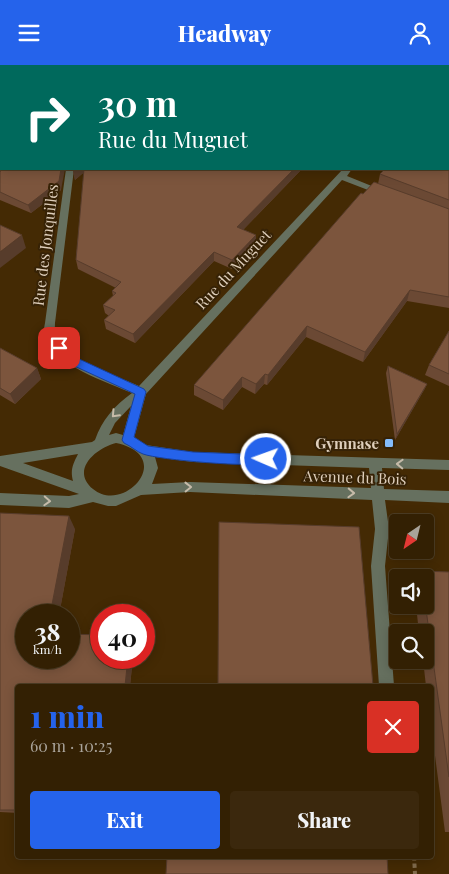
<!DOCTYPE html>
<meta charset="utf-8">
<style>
body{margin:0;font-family:"Playfair Display",serif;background:#3b280d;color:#f1f3f6;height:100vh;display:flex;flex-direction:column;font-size:19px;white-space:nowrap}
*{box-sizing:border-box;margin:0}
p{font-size:16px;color:#a9a39a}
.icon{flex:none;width:28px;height:28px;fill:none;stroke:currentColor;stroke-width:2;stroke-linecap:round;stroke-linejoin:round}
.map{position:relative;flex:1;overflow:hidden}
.details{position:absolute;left:15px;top:619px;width:419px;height:175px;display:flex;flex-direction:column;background:#332003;border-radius:5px;box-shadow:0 2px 12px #0003,0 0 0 1px #4e3e25}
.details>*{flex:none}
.hud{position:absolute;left:0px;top:0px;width:450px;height:105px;box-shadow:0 2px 12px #0003,0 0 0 1px #4e3e25;background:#00695c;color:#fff;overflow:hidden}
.needle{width:32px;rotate:215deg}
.tools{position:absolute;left:389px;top:449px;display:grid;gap:10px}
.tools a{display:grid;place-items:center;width:45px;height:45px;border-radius:5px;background:#332003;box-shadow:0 2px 12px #0003,0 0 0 1px #4e3e25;font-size:25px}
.speed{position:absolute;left:15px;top:539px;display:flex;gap:10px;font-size:25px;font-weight:700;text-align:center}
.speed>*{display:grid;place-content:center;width:65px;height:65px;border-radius:50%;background:#332003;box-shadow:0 2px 12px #0003,0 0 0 1px #4e3e25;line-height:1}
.speed small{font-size:12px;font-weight:400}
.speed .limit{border:8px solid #d22;background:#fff;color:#111}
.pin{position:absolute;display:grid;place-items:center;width:42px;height:42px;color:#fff;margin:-21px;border-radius:10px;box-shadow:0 2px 8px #0006}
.me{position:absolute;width:55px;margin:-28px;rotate:272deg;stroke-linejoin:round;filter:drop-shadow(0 0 4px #0008)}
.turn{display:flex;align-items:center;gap:18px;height:105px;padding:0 15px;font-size:22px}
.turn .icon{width:65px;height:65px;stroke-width:2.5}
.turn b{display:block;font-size:35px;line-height:42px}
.round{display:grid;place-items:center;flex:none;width:52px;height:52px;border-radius:5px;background:#3b280d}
.summary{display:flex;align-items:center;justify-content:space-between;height:85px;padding:0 15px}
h1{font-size:30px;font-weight:800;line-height:38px;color:#2563eb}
.primary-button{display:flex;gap:10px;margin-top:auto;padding:10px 15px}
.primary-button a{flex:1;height:58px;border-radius:5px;background:#2563eb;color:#fff;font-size:20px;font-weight:800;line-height:58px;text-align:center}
.primary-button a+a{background:#3b280d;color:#f1f3f6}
header{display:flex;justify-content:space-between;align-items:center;height:65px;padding:0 15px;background:#2563eb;color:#fff;font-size:22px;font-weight:800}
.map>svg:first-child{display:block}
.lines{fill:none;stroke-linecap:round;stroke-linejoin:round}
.path{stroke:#816b4c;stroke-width:4;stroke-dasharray:4.5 3;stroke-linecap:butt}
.minor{fill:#66705f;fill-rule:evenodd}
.wall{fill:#6b4934}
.shaded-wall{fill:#573c2b}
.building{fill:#7c553d;stroke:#573c2b}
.oneway{stroke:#c6bba9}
.route{fill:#2563eb;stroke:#184099}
.poi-dot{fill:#84bcfb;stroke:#362206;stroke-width:2}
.labels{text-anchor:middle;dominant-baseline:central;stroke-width:4;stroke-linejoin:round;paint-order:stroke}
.street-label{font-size:15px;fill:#decebb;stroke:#362206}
.poi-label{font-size:15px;font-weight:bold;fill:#decebb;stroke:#362206;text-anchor:end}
</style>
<header><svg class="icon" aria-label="menu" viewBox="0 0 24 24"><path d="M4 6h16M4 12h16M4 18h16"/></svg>Headway<svg class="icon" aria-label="person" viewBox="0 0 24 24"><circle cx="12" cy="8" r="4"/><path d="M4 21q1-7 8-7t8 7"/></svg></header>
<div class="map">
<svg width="449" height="809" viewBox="0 0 449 809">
<rect width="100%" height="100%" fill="#442a04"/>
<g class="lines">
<!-- path -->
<polyline class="path" points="414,791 415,809"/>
<!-- minor -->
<g class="minor">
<polygon points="348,0 359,0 360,1 349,1"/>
<path d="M66,104H74L55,258C55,263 54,269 56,273C68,296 117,311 139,321L343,104H352L347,111L389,128L384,131L381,130L342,115L146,329L134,373L146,380L193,387L449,395V405L382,403L384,424L449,426V438L385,435L389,464L385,501L394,621H379L371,501L375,464L372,435L190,427L141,430L116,441H108L93,437L69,443L0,440V428L69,431L79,429L0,401V391L92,377L95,375C102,355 114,341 132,328C107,317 56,301 45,274C43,269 44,263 45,258ZM131,341L123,370L116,368L109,370L115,358ZM116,378C177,391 124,450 93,424C70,405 96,383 116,378ZM78,389C73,399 70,405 73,416L23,398ZM155,392L193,397L369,403L371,423L190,417L152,419L158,403Z"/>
</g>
</g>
<!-- wall -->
<g class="wall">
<rect x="12" y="0" width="254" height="1"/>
<polygon points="449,25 449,243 407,236 363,297 306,272 267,320 264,319 255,329 242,322 223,345 194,330 194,320 363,129 378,119 380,109 449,104"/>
<polygon points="1,59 1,104 61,125 31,148 0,135 0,82 1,81 0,81 0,60"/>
<polygon points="302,104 243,165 256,179 232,204 214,196 135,278 106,264 104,255 109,251 105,248 103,240 113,231 112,226 116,223 78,204 76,195 84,107 75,115 73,106"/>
<polygon points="449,266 449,321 425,310 429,300"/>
<polygon points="0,283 37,303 41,314 15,339 0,330"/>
<polygon points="388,301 427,319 424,325 395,375 386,308"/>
<polygon points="0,448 75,464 59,550 26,550 26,592 133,592 130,621 18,621 18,748 0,747"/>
<polygon points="421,506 449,507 449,767 445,767 431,660 431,621 426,621 423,595 425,595 425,568 419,568 416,540 425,540 425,512 416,512"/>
</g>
<!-- shaded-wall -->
<g class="shaded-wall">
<polygon points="61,104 65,104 61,125 31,148 28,140"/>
<polygon points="75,104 87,104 87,105 75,115 73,106"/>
<polygon points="294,104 302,104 237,171 237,162"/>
<polygon points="22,170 26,183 0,203 0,187"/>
<polygon points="256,170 256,179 232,204 232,195"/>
<polygon points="214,187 214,196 135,278 133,269"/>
<polygon points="410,225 407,236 363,297 365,287"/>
<polygon points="307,261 306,272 267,320 268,310"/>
<polygon points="37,303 41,314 15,339 10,329"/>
<polygon points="265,309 264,319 255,329 256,319"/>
<polygon points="242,312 242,322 223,345 223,335"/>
<polygon points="427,319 424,325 395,375 397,369"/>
<polygon points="69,451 75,464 59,550 50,550"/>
<polygon points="128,592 133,592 130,621 125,621"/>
</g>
<!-- building -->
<g class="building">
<polygon points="18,0 260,0 259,1 22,1"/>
<polygon points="449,25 449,135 380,109 385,104 449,104"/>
<polygon points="1,59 1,73 0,73 0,60"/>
<polygon points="1,81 1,104 61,104 59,116 28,140 0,127 0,106 1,106 0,106 0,94 1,94 0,93 0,82"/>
<polygon points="84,104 294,104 237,162 256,170 232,195 214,187 133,269 104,255 115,245 103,240 116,228 112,226 121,217 76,195"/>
<polygon points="374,117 449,144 449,232 410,225 365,287 307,261 268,310 265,309 256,319 242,312 223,335 194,320 361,128 363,129"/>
<polygon points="0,160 22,170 0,187"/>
<polygon points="449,266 449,309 429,300"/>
<polygon points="0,283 37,303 10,329 0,323"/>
<polygon points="388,301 427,319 397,369"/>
<polygon points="0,448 69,451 50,550 26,550 26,592 69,592 69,569 101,570 101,592 128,592 125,621 18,621 18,745 0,745"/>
<polygon points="219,457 359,462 373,621 218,621"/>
<polygon points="421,506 449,507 449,712 425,537 425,512 422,512"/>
<polygon points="167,791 387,791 388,809 166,809"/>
</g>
<!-- one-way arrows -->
<defs><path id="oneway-chevron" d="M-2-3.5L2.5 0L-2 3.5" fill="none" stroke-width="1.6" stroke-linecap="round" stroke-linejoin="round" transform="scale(1.25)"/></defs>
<g class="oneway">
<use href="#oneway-chevron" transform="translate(115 349) rotate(133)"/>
<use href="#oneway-chevron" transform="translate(400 399) rotate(-178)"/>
<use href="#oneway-chevron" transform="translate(188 422) rotate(-1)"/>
<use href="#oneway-chevron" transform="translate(351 428) rotate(2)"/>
<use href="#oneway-chevron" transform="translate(47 436) rotate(3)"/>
</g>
<!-- route -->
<path class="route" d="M59,280L77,293L144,324L146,327L134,372L148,381L193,387L266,390L271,394L270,398C255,403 159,395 143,389C137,387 131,381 124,378L122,375L135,329L70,299L55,286L54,283Z"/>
<!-- markers -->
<rect class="poi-dot" x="384" y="373" width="10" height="10" rx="2.5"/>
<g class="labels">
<!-- street labels -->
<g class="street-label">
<text transform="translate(45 180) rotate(-83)">Rue des Jonquilles</text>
<text transform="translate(233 204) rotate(-47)">Rue du Muguet</text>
<text transform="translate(355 412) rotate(2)">Avenue du Bois</text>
</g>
<!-- poi labels -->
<g class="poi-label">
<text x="379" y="378">Gymnase</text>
</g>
</g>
</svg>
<div class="tools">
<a><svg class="needle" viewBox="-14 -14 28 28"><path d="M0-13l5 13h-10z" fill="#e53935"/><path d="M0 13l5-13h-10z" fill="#a9a39a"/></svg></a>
<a><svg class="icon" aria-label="sound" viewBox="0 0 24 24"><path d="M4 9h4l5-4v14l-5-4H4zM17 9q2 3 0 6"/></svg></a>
<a><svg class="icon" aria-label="search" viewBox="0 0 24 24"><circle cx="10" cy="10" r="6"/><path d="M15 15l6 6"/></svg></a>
</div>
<div class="speed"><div>38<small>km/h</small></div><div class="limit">40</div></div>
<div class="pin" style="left:59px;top:283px;background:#d93025"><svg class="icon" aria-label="arrive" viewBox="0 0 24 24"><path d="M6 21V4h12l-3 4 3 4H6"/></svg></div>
<svg class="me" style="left:266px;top:394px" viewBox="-20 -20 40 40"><circle r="17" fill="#2563eb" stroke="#fff" stroke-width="3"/><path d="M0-11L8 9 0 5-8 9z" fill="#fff"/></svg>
<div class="hud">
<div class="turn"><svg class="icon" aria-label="right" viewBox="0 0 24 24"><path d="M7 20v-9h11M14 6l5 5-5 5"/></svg><div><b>30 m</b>Rue du Muguet</div></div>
</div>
<section class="details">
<div class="summary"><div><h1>1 min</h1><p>60 m · 10:25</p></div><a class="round" style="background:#d93025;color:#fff"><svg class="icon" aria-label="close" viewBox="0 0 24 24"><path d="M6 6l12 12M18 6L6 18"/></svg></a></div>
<div class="primary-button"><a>Exit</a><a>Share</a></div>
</section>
</div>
